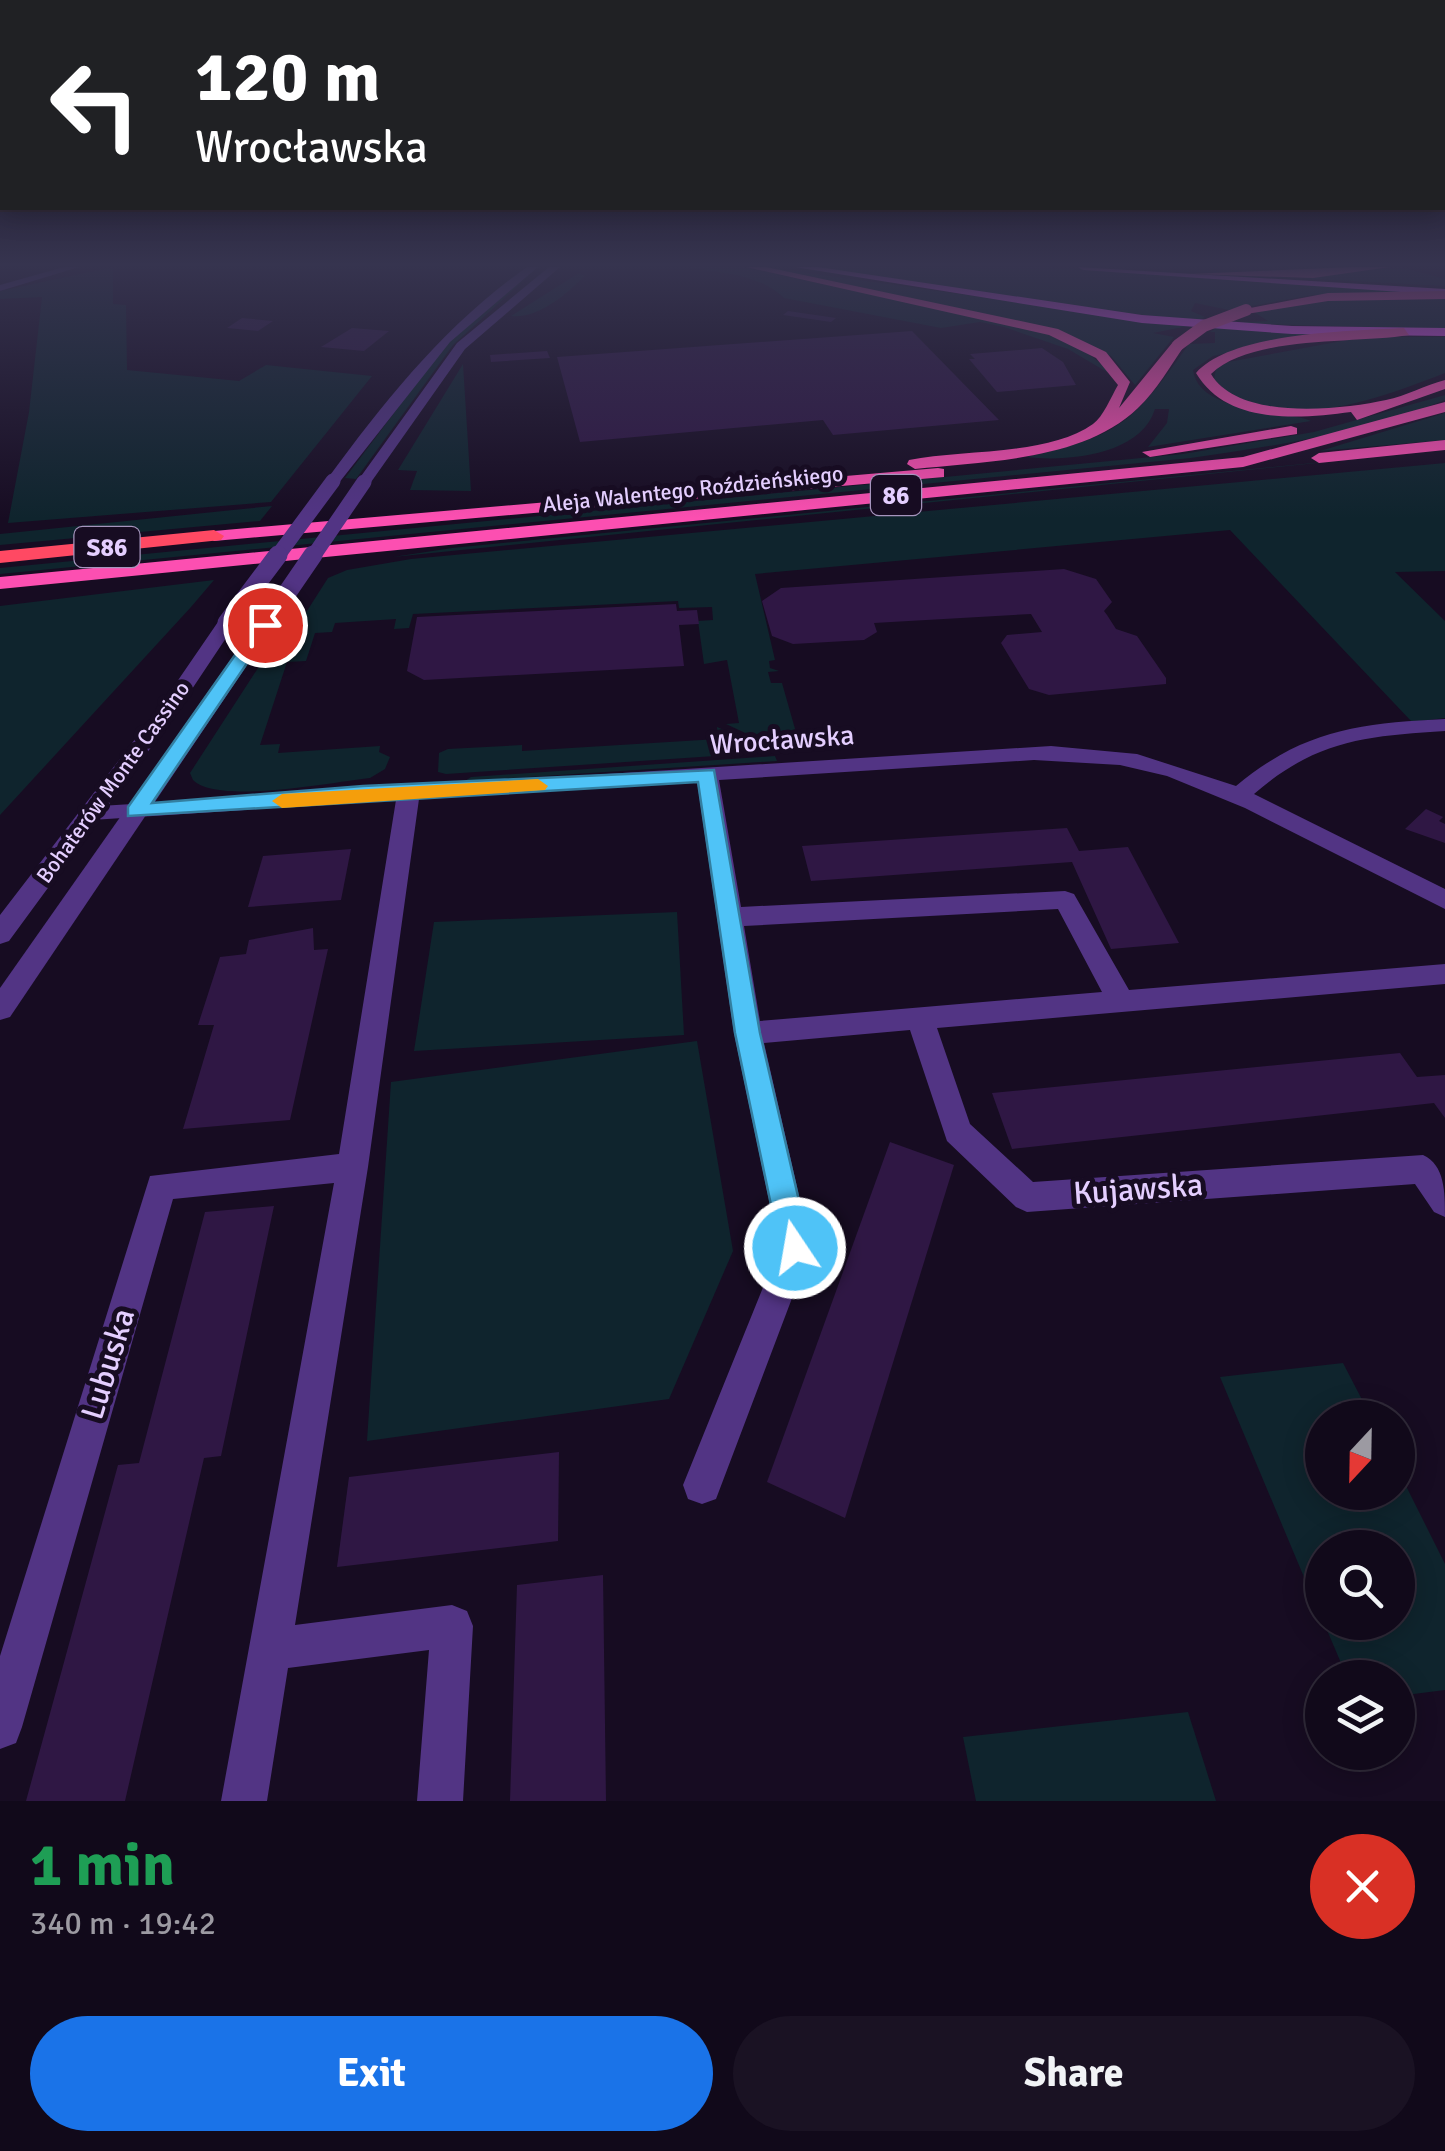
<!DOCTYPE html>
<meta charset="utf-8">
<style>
body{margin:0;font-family:Signika,sans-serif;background:#1a1223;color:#f1f3f6;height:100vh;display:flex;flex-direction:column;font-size:38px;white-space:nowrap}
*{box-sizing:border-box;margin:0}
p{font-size:32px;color:#9c9aa2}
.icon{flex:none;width:55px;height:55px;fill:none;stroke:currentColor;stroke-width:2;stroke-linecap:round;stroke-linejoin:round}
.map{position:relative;height:1801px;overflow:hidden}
.sheet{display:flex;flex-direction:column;background:#11091a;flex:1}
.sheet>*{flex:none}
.banner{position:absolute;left:0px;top:0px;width:1445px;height:210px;box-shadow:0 5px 25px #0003,0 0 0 2px #302a39;background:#202124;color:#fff;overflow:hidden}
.needle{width:65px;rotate:202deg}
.tools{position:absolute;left:1305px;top:1400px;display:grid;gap:20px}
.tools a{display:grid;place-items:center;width:110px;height:110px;border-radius:50%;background:#11091a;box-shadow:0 5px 25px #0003,0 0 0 2px #302a39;font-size:50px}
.pin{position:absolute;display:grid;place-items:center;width:85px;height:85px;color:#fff;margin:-42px;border:5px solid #fff;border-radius:50%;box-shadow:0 2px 10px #0007}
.me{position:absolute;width:110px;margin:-55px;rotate:348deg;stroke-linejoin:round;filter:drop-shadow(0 0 8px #0008)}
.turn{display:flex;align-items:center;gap:35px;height:210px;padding:0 30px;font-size:45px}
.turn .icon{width:130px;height:130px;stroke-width:2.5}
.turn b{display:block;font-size:70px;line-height:85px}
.round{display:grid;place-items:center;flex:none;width:105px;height:105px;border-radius:52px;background:#1a1223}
.headline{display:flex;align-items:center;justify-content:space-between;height:170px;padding:0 30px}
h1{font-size:60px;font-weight:700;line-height:75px;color:#1e9e55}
.cta{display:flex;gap:20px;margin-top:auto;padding:20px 30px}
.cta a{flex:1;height:115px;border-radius:60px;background:#1a73e8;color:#fff;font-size:40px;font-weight:700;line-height:115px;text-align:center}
.cta a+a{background:#1a1223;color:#f1f3f6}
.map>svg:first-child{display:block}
.green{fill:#0f242d}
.building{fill:#2f1744}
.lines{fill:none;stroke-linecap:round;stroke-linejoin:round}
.minor{fill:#523484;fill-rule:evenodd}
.tertiary{fill:#523484;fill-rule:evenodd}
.primary{fill:#f855ff;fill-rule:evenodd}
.trunk{fill:#fc4fb1;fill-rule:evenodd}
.motorway{fill:#ff4963;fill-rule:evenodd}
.tertiary-bridge-far1{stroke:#523484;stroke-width:15}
.tertiary-bridge{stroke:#523484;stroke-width:19}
.trunk-bridge{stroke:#fc4fb1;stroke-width:12}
.route{fill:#4fc3f7;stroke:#337fa1;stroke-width:2.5}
.slow{fill:#f59e0b}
.labels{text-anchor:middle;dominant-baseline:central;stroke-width:10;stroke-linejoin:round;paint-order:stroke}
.far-street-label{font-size:22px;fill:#e4ceff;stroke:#170c22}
.shield{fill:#170c22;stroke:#a694bd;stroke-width:2.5}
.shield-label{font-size:25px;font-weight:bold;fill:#e4ceff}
.street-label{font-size:28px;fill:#e4ceff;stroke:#170c22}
.near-street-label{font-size:32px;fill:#e4ceff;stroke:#170c22}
</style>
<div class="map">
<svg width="1445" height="1801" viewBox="0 0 1445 1801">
<rect width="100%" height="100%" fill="#170c22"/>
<!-- green -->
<g class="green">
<polygon points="113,267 113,304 126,305 127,370 239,381 266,365 372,376 271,502 8,523 29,412 42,297 0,299 0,291"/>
<path d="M687,267H742L1024,327C1057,337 1089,348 1112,375L1068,349L1004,327L980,322L941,328L784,298C761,274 719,273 687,267Z"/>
<polygon points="766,267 1188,326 1153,333 1174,337 1135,385 1111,356 1050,328"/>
<polygon points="817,267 1044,267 1423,292 1312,295 1229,310 1195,303 1191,311 1205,317 1197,321 1056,305"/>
<polygon points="1400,267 1445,279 1445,286 1297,278"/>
<polygon points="532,273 453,345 356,479 345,478 450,339"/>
<path d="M579,273L585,276C566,294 539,319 511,316Z"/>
<polygon points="1445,298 1445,329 1227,323 1268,321 1254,312 1327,300"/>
<path d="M1216,328L1320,333L1213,356L1193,370C1199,414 1283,409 1311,421L1148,447L1167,423L1169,409H1155C1141,455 1068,462 1026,457C1123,435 1133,422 1189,344L1215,343V332H1210Z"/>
<path d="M1364,337H1445V373C1383,397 1269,442 1214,379L1216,369L1228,362Z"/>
<polygon points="463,364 471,491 410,490 417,471 398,470"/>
<path d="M1445,395V400C1364,432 1277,446 1191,458L0,574V568L1183,454L1314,432Z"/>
<polygon points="1445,413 1445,440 1320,451"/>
<polygon points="1445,450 393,557 452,548"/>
<path d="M1445,463V571L1395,572L1445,621V718L1412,722L1230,530L755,574L775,660L769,661L770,668L779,671L768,672L771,683H782L801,750L784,751L726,724L739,723L727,660L704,664L698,621L713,620L712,607L679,608L678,601L413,614L409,628L394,629L396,619L335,623L332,632L315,633L306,661L287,662L260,745L280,744L278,753L380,746L379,752L390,757L385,769L370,778C333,782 218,805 193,780L190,773L269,651L298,625L328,578L347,570L411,559Z"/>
<polygon points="272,506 260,521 0,545 0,534"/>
<polygon points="214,580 191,607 0,815 0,606"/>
<polygon points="717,727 775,752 446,774 438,772 439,753 448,749 522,745 522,751 718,739"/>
<polygon points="775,756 777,761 465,781 471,777"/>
<polygon points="677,912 684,1035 414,1051 434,922"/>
<polygon points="697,1041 733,1251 669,1399 367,1441 391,1082"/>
<polygon points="1343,1363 1371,1417 1322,1418 1322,1492 1398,1492 1398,1470 1445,1564 1445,1690 1398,1696 1398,1678 1347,1677 1324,1623 1398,1622 1398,1548 1322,1548 1322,1620 1220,1377"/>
<polygon points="1188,1712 1216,1801 976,1801 963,1737"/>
</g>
<!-- building -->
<g class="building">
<polygon points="788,311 836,318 831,322 783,315"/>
<polygon points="242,318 273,321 258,331 227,328"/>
<polygon points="352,328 389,331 364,351 321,347"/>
<polygon points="912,331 999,420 833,435 823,420 580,442 557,357"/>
<polygon points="1042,348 1063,362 1076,385 997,392 969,359 975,359 970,354"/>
<polygon points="547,351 550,358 491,362 490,355"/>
<polygon points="1064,569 1096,579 1112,602 1104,611 1107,615 1116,629 1137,636 1166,678 1166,684 1049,695 1029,689 1001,643 1007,635 1042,632 1031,614 874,623 877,632 864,640 793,644 772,636 762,601 781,588"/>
<polygon points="676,604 677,611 697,610 699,624 679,625 684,666 424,680 407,671 417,617"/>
<polygon points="1426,809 1443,817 1439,821 1445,824 1445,843 1405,829"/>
<polygon points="1067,828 1079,851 1128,847 1179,943 1111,949 1072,862 811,881 802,846"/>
<polygon points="351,849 341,900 248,907 263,856"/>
<polygon points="313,928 314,950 328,949 290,1120 183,1129 214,1025 198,1025 220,957 246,954 249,940"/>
<polygon points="1400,1053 1417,1077 1445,1075 1445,1118 1434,1103 1012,1149 992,1093"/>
<polygon points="890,1142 954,1165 845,1518 767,1482"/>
<polygon points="274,1206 221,1456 204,1458 125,1801 26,1801 118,1465 139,1463 205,1212"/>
<polygon points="559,1452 558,1541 337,1567 349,1477"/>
<polygon points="603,1575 606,1801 510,1801 517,1585"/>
</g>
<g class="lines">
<!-- minor -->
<g class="minor">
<polygon points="64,267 79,267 0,291 0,285"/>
<path d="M1445,719V731C1366,736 1316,740 1254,794L1445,889V909L1245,808L1167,776L1120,765L1034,760L719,780L741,907L1065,891L1074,894L1129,990L1445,964V984L937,1028L970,1124L1033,1182L1423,1155C1445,1165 1445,1192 1445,1217L1434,1212L1415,1184L1027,1212L1016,1207L947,1141L910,1030L764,1043L811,1248L716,1499L702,1504L688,1499L683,1485L779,1248L734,1033L697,781L419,799L368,1167L295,1625L452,1605L467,1611L473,1626L463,1801H417L429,1650L288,1668L267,1801H221L334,1183L173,1199L22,1727L16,1743L0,1749V1656L150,1176L339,1154L396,800L92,820L81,812L84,807L1051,746L1137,754L1236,786C1303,730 1360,723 1445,719ZM1058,909L1102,992L760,1021L744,926Z"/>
</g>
<!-- tertiary -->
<g class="tertiary">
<path d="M527,267H538L450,342L338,484H328V478C387,398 445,325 527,267Z"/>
<polygon points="549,267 560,267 465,349 369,485 359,485 359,479 457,343"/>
<polygon points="227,617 236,623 174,716 9,941 0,944 0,915 159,708 220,619"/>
<polygon points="265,619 274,625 10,1017 0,1020 0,988 258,621"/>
</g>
<!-- primary -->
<g class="primary">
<polygon points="795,267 818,267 1142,315 1292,326 1445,328 1445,336 1292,334 1142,323"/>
<polygon points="1078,267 1445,289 1445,295 1083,270"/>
</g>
<!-- trunk -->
<g class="trunk">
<path d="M746,267H766L1058,329L1106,352L1130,382L1119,408L1173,342L1185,345C1170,366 1157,390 1138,408C1083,461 986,461 915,469L907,464L909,460C962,449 1048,456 1093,424C1103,417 1111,397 1118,385L1096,358L1049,335Z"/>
<polygon points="1353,267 1390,267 1313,278 1189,274"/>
<polygon points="1445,291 1445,299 1328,301 1246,314 1240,310 1328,293"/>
<path d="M1404,328L1409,335C1354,344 1252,335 1211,374C1239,421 1340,410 1386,400C1406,396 1425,385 1445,380V389L1357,420L1351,412C1298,419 1227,425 1196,373C1232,332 1351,331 1404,328Z"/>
<polygon points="1445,402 1445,412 1243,467 0,589 0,577 1243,457"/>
<polygon points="1291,426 1297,428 1297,434 1150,457 1142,452"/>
<polygon points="1445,440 1445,450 1319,463 1311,458 1319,453"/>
<polygon points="938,468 944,469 944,477 214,541 205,536 214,531"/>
</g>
<!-- motorway -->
<polygon class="motorway" points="214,530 224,536 221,540 0,563 0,551"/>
<!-- tertiary-bridge-far1 -->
<g class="tertiary-bridge-far1">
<polyline points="276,558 333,481"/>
<polyline points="312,558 364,482"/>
</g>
<!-- tertiary-bridge -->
<g class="tertiary-bridge">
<polyline points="227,623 278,555"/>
<polyline points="265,625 313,555"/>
</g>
<!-- trunk-bridge -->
<polyline class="trunk-bridge" points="1178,345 1204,326 1246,310"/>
</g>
<!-- sky -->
<linearGradient id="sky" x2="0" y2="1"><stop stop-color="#0d0713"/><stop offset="0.51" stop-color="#36344f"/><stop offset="1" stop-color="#36344f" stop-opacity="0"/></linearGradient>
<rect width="1445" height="519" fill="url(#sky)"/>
<!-- route -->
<polygon class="route" points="265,620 273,625 152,803 363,786 714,770 760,1033 810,1248 806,1258 795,1262 784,1258 780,1248 735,1033 698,782 128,816 128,807 259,621"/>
<!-- slow -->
<polygon class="slow" points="538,779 548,786 545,790 282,808 272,801 282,794"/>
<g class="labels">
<!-- far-street labels -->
<g class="far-street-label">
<text transform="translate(693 489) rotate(-6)">Aleja Walentego Roździeńskiego</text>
<text transform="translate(113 782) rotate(-54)">Bohaterów Monte Cassino</text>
</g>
<!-- shield labels -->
<g class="shield">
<rect x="871" y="475" width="50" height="40" rx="8"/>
<rect x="74.5" y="527" width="65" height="40" rx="8"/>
</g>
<g class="shield-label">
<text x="896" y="495">86</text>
<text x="107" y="547">S86</text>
</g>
<!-- street labels -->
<g class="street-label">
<text transform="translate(782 740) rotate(-4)">Wrocławska</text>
</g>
<!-- near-street labels -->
<g class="near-street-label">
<text transform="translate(1138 1189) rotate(-4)">Kujawska</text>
<text transform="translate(108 1364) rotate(-73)">Lubuska</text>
</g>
</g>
</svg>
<div class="tools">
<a><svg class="needle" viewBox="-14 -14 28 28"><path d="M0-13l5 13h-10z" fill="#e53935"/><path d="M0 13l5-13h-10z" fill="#9c9aa2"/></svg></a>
<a><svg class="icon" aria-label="search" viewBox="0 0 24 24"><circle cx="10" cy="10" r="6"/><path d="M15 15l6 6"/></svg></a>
<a><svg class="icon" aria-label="layers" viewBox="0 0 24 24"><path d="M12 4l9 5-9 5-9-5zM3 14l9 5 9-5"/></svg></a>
</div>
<div class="pin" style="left:265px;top:625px;background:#d93025"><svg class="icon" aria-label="arrive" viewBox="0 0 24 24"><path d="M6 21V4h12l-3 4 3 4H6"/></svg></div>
<svg class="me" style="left:795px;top:1248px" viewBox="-20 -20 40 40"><circle r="17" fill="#4fc3f7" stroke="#fff" stroke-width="3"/><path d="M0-11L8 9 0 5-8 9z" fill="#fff"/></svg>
<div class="banner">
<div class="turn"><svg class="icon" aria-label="left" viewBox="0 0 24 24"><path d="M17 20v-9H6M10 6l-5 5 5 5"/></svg><div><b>120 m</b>Wrocławska</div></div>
</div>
</div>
<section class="sheet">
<div class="headline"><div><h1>1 min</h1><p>340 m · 19:42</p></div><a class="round" style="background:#d93025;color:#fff"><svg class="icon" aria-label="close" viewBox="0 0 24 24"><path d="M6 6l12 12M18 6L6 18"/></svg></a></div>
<div class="cta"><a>Exit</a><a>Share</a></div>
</section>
